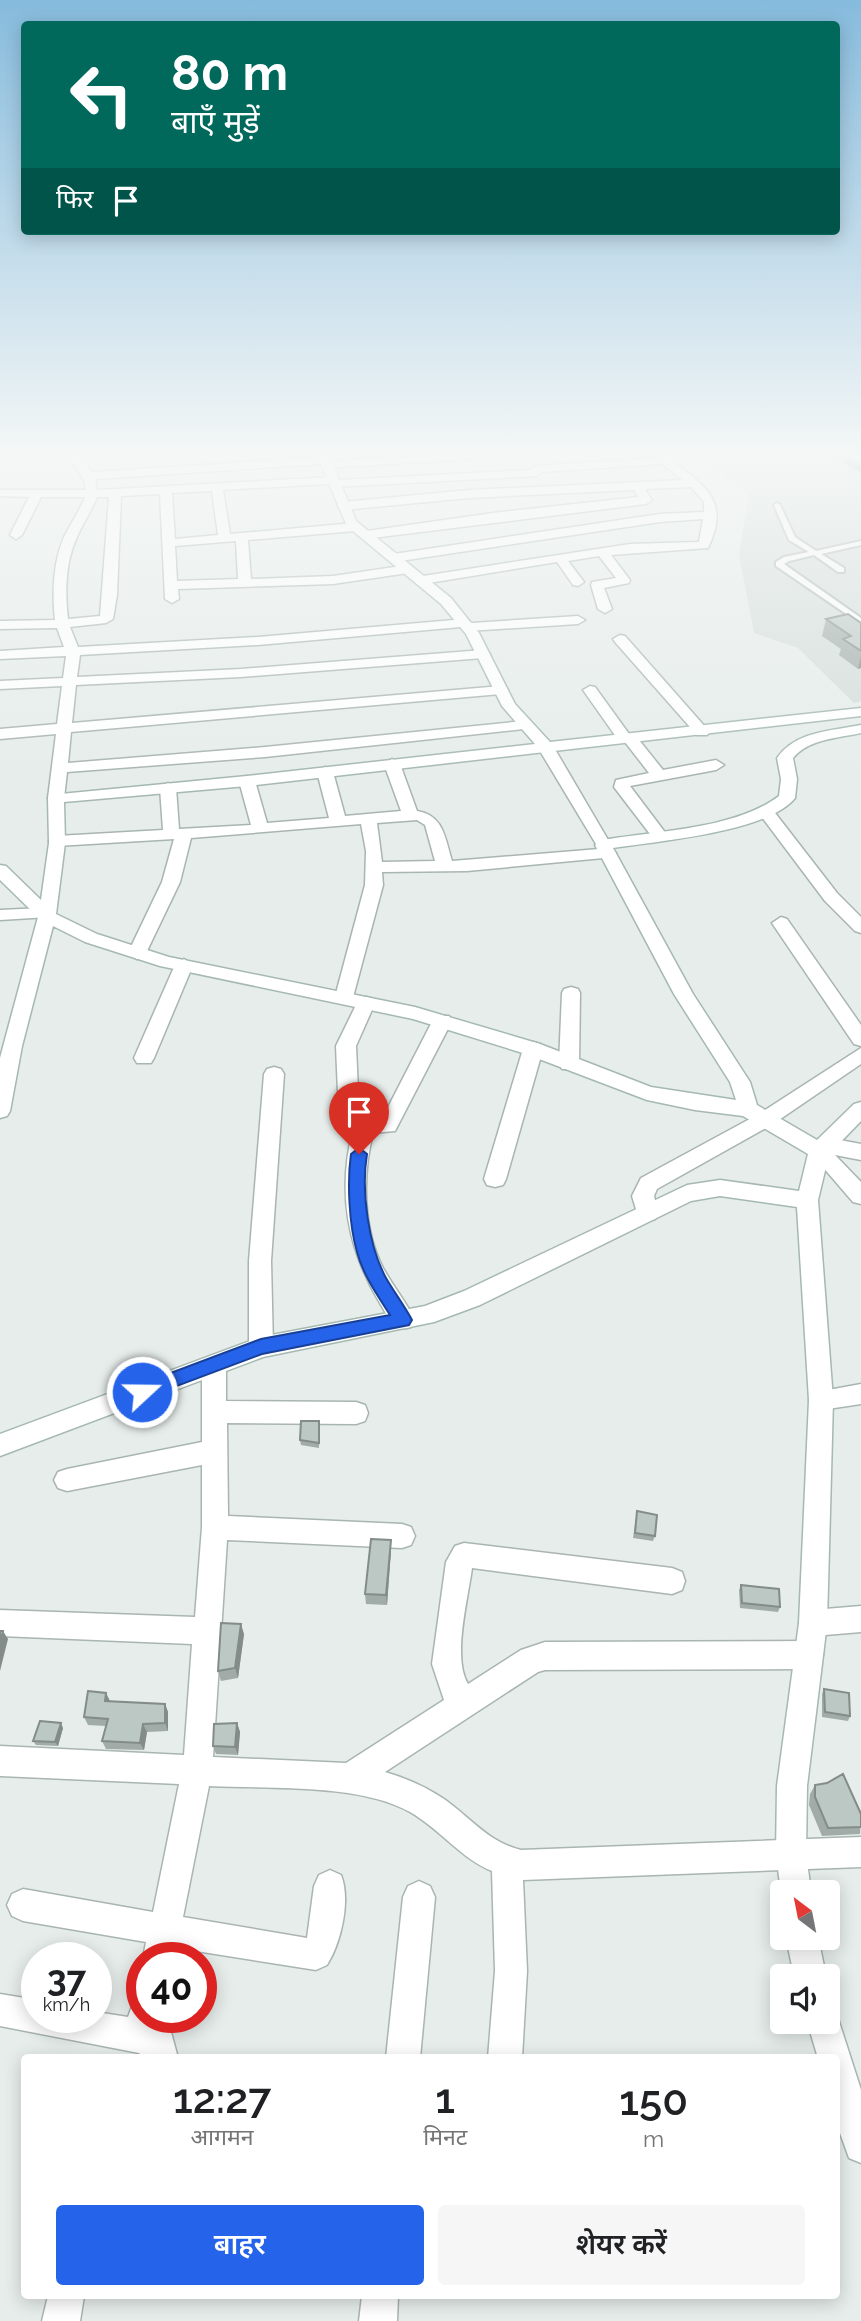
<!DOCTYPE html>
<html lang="hi">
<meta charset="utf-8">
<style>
body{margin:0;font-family:Raleway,"Noto Sans Devanagari",sans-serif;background:#f6f6f6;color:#202124;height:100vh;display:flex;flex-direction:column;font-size:26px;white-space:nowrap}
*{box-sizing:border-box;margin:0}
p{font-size:23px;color:#757577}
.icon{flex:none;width:38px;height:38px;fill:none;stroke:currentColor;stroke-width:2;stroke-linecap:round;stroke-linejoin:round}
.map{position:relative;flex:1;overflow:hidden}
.details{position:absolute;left:21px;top:2054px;width:819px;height:245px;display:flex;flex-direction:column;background:#fff;border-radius:7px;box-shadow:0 4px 18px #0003}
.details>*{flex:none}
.banner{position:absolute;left:21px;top:21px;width:819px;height:214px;border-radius:7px;box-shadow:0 4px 18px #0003;background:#00695c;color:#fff;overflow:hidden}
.needle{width:46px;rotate:328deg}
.buttons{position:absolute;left:770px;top:1880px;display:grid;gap:14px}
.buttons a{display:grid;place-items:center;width:70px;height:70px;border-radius:7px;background:#fff;box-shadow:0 4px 18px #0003;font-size:35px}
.speed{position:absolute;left:21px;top:1942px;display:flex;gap:14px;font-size:35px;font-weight:700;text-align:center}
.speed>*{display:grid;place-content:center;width:91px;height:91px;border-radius:50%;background:#fff;box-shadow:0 4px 18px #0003;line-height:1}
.speed small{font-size:18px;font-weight:400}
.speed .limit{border:10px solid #d22;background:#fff;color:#111}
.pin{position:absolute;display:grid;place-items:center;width:60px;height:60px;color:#fff;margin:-72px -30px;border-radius:50% 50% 50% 0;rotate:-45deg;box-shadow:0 0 7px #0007}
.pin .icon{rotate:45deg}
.me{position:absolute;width:77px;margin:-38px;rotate:69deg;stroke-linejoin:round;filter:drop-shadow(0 0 5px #0008)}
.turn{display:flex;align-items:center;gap:24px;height:147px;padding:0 35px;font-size:32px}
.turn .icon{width:91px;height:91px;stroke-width:2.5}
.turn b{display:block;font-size:49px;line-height:60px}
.then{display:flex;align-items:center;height:66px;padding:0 35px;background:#0003;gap:14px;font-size:26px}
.eta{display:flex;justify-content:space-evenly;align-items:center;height:119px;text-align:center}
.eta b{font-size:42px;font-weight:600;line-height:49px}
.button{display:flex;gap:14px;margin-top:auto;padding:14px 35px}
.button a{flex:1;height:80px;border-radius:7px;background:#2563eb;color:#fff;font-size:28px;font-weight:600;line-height:80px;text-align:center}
.button a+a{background:#f6f6f6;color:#202124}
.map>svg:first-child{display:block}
.built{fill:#d4ddd9}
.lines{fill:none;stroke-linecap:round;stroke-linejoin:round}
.lane-casing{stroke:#a9b5b1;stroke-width:4}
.street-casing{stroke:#a9b5b1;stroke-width:3}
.secondary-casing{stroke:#a5b8b1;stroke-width:3}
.primary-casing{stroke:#c2c9c7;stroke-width:3}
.lane{fill:#fff;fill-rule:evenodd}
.street{fill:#fff;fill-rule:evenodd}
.secondary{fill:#fff;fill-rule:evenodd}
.primary{fill:#6e9f92;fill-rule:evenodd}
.wall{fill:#a1aca8}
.shaded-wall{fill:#838c88}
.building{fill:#bbc8c3;stroke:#838c88;stroke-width:2}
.route{fill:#2563eb;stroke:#184099;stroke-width:2}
</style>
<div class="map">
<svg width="861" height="2321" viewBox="0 0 861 2321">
<rect width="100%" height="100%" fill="#e6edea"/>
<!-- built -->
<polygon class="built" points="767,455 829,455 861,475 861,701 854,703 798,648 754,633 739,555 749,495 712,465"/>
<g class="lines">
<defs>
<polygon id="lane" points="777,503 780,505 795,537 816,551 861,541 861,545 821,554 844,568 844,572 838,572 814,555 789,561 784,564 861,618 861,624 776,566 776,562 784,557 809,552 789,540 774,505"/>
<g id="street">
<path d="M68,455H80L91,472L326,457L330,458L331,461L434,455H492L486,458L328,468L324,467L323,464L95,479L97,490L333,477L339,480L530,470L536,466L698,455L674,462C707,488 730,502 708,548L611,555L630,580L629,583L604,588L612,609L605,613L598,609L591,585L592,582L616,578L599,556L568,561L584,582L578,586L573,585L557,562L423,584L417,580L423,576L630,544L699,542L703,519L660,522L394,562L388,558L394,554L660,514L704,512V502L691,487L645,489L652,500L646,504L364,539L358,535L360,532L493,513L638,497L634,490L469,498L343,510L337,506L343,502L469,490L683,480L662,464L542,472L536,476L334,487L328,484L223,490L230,534L355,523L361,527L355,531L248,540L251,579L333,576L408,565L414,569L408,573L333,584L178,589L179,599L172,603L165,599L160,494L121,496L117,595L113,619L106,623L70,627L78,647L258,637L465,619L472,623L578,616L585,620L578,624L468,631L461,627L258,645L80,655L77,677L241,669L483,650L490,654L483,658L241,677L76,685L72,723L501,686L508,690L501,694L71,732L68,763L265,747L524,721L531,725L524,729L265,757L67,772L64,798L56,803L48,798L56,734L0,739V729L57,724L62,686L0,689V681L63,678L66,656L0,659V651L64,647L57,628L0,629V621L55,620C52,593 53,563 64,537C71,523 79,512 85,497H41L22,535L16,539L10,535L29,497L0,496V490H86L84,480ZM212,491L218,535L175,539L172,493ZM97,497H109L100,616L68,619C65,593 65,562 77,537C83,523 91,512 97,497ZM236,541L238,579L177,581L175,546Z"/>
<polygon points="620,635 625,636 707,729 710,732 707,735 697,735 615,642 613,639"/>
<polygon points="590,686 595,687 629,734 635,735 663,770 716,760 724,765 716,770 630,786 667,835 665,838 653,838 614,787 616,780 649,773 625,742 619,741 583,690"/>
<path d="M545,741L553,746L611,845L609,848L616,853L614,857L467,871L382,872L383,885L353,997L351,1001H337L335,997L365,885L366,851L361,824L191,838L180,882L146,953L137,959L128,953L162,882L174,839L57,846L49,841L57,836L163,830L160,788L168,783L176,788L179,829L251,825L239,781L247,776L255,781L267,823L329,818L317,772L325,767L333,772L345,816L401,811L384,764L392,759L400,764L417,811C444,815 445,839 452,861L599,849L537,746ZM417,820L425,825L435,861L382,862L377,823Z"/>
<polygon points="766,807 772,809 837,893 861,917 861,933 855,931 825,901 758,812"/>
<polygon points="43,908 49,909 52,913 49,917 0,920 0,910"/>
<polygon points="781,917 787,919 861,1025 861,1046 854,1044 772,923"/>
<polygon points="184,959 193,965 154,1058 151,1063 137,1063 134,1058 175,965"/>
<polygon points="571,987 578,989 580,993 579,1064 576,1069 562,1069 559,1064 562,993 564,989"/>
<path d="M366,997L373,999L375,1003L356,1046L359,1113L368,1119H382L435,1016H449L452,1021L395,1131L373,1133C362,1177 363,1228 383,1268C393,1286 406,1302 415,1320L411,1327C394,1333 389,1318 381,1305C347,1249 337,1192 353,1129L339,1116L336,1046L357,1003L359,999Z"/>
<polygon points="533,1042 540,1044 543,1049 506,1179 503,1185 495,1187 487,1185 484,1179 523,1049 526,1044"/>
<polygon points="861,1048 861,1064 773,1124 657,1189 654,1196 658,1213 655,1219 647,1221 639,1219 632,1196 641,1178 759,1114"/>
<polygon points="274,1067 281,1069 284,1074 271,1261 273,1347 269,1354 261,1357 253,1354 249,1347 249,1261 264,1074 267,1069"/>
<polygon points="824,1137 861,1144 861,1160 835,1155 861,1182 861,1204 853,1202 809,1151 817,1140"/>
<path d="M214,1355L222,1358L226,1365V1401L356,1402L365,1405L368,1413L365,1421L356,1424L227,1423L228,1516L402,1524L411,1527L415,1536L411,1545L402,1548L227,1540L213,1757L346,1763L444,1700L432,1664L446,1562L455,1546L464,1543L672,1568L682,1572L685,1581L682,1590L672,1594L472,1568C468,1599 452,1658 468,1684L521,1650L545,1642L809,1641L819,1645L823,1655L819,1665L809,1669L545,1670L538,1672L385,1772C406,1778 426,1787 444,1799C471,1818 488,1842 521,1850L861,1837V1867L523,1880L527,1971L522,2058H488L495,1971L492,1871C460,1858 440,1829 410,1812C359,1783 267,1789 209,1786L183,1917L307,1938L314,1886L319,1875L330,1870L341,1875C351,1900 341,1943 327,1965L316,1970L177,1948L175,1958H143L146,1942L23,1921L12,1916L7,1905L12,1894L23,1889L153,1912L179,1784L0,1776V1746L184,1755L192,1644L0,1636V1610L195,1617L202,1527V1465L67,1491L58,1488L54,1480L58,1472L67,1469L202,1442V1365L206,1358Z"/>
<polygon points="861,1384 861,1404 821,1410 812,1407 809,1400 812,1393"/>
<polygon points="861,1606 861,1632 813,1636 803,1632 799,1623 803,1614 813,1610"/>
<polygon points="419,1881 430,1886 435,1897 420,2058 386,2058 403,1897 408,1886"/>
<polygon points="0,1994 37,2000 37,2018 96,2018 96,2012 128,2017 132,2006 142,2002 142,2018 160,2018 158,2027 171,2032 178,2058 144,2058 139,2053 0,2026"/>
<polygon points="48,2296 84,2296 80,2321 42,2321"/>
<polygon points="362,2296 398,2296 397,2321 359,2321"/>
</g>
<g id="secondary">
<path d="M317,455H329L356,521L451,598L479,633L515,704L550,742L861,708V716L247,786L64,802L65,843L56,914L97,934L169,957L415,1007L540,1044L651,1087L736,1100L730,1082L674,994L595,845L603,840C656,831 736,829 779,796L781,779L777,758C796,731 831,731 861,725V733C839,738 808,739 793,758L797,779L795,798C768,832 657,841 613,848L693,994L750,1082L757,1105L817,1140L854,1104L861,1102V1121L829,1154L818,1200L833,1400L827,1623L807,1786L806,1854L811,1892H782V1899L776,1854L777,1786L799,1623L809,1400L797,1207L720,1196L691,1201L480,1305L434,1322L263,1357L0,1456V1434L261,1337L425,1306L464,1291L687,1185L720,1180L799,1191L808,1154L743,1116L695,1110L647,1100L526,1054L413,1019L160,966L85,942L53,926L22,1046L10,1111L7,1116L0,1118V1058L38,917L0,880V865L6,866L41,900L49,843L48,798L50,795L247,776L535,744L502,706L466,634L441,604L347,526Z"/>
<polygon points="786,1937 818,1937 826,1976 794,1976"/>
<polygon points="828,2006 835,2009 861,2090 861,2163 849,2158 836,2122 836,2058 818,2058 807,2021 828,2021"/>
</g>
<polygon id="primary" points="831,455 845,455 861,465 861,473"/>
</defs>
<!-- lane casing -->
<use href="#lane" class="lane-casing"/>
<!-- street casing -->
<use href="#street" class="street-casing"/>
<!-- secondary casing -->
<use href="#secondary" class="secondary-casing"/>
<!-- primary casing -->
<use href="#primary" class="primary-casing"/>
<!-- lane -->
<use href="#lane" class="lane"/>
<!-- street -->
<use href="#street" class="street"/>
<!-- secondary -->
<use href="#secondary" class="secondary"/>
<!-- primary -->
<use href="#primary" class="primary"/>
</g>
<!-- wall -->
<g class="wall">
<polygon points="826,619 861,623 861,668 858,669 839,655 841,649 822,636"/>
<polygon points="319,1421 319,1448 301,1445 300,1440"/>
<polygon points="637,1511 655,1536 653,1541 633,1538"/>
<polygon points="391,1540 391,1550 387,1605 366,1604 365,1594"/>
<polygon points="741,1585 780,1607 778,1612 740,1608 739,1590"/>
<polygon points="244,1634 238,1678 221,1681 218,1671"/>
<polygon points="824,1689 850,1716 848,1721 822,1717 822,1694"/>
<polygon points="110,1701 165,1704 168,1712 168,1731 147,1732 144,1750 106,1749 102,1741 106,1726 88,1725 84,1717"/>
<polygon points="237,1723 240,1732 238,1755 216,1754 213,1746"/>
<polygon points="63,1728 58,1746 36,1745 33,1741"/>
<polygon points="815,1785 861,1814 860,1834 822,1836 809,1805 810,1794"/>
</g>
<!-- shaded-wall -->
<g class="shaded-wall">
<polygon points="861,655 861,668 858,669"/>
<polygon points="391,1540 391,1550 387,1605 386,1595"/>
<polygon points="241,1624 244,1634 238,1678 235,1668"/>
<polygon points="3,1631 8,1639 0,1671 0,1644"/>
<polygon points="106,1693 110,1701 109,1709 105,1701"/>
<polygon points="165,1704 168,1712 168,1731 165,1723"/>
<polygon points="61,1723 63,1728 58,1746 55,1742"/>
<polygon points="237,1723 240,1732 238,1755 235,1747"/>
<polygon points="143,1724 147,1732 144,1750 140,1743"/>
</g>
<!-- building -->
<g class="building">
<polygon points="848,614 861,623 861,651 843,639 851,636 826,619"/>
<polygon points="301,1421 319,1421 319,1443 300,1440"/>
<polygon points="637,1511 657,1515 655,1536 635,1533"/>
<polygon points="371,1539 391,1540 386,1595 365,1594"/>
<polygon points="741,1585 779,1589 780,1607 742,1603"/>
<polygon points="221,1623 241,1624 235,1668 218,1671"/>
<polygon points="0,1631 3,1631 0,1644"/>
<polygon points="824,1689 849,1693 850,1716 825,1712"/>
<polygon points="88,1691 106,1693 105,1701 165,1704 165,1723 143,1724 140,1743 102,1741 108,1719 84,1717"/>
<polygon points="40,1721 61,1723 55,1742 33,1741"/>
<polygon points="237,1723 235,1747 213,1746 214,1724"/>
<polygon points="843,1774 861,1814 861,1827 828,1828 815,1797 815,1785 827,1783"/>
</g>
<!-- sky -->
<linearGradient id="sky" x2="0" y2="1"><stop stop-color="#86bbdd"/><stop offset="0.58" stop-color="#f4f7f6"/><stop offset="1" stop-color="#f4f7f6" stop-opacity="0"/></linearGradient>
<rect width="861" height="780" fill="url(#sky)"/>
<!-- route -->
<path class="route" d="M359,1148L367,1154C361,1190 368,1245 386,1278C394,1292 404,1305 412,1320L409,1325L262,1354L142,1399L136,1397L133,1392L136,1386L261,1339L390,1315C378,1296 363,1275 357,1252C349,1224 347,1182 351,1154Z"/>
</svg>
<div class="buttons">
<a><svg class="needle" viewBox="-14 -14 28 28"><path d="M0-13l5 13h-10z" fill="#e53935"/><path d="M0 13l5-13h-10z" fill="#757577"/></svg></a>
<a><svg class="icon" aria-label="sound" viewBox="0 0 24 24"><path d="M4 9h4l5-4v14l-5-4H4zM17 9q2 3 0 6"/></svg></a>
</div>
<div class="speed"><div>37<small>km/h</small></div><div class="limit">40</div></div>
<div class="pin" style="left:359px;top:1154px;background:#d93025"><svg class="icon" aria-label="arrive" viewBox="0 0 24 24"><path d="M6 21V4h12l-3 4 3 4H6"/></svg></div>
<svg class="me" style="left:142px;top:1392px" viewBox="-20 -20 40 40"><circle r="17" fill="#2563eb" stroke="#fff" stroke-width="3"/><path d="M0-11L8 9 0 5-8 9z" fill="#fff"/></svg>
<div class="banner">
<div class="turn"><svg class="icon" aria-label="left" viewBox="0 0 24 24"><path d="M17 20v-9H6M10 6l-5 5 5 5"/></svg><div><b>80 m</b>बाएँ मुड़ें</div></div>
<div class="then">फिर<svg class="icon" aria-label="arrive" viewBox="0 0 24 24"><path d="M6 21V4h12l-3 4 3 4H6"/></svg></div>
</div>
<section class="details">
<div class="eta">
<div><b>12:27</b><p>आगमन</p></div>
<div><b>1</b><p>मिनट</p></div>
<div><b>150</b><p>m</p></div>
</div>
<div class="button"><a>बाहर</a><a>शेयर करें</a></div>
</section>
</div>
